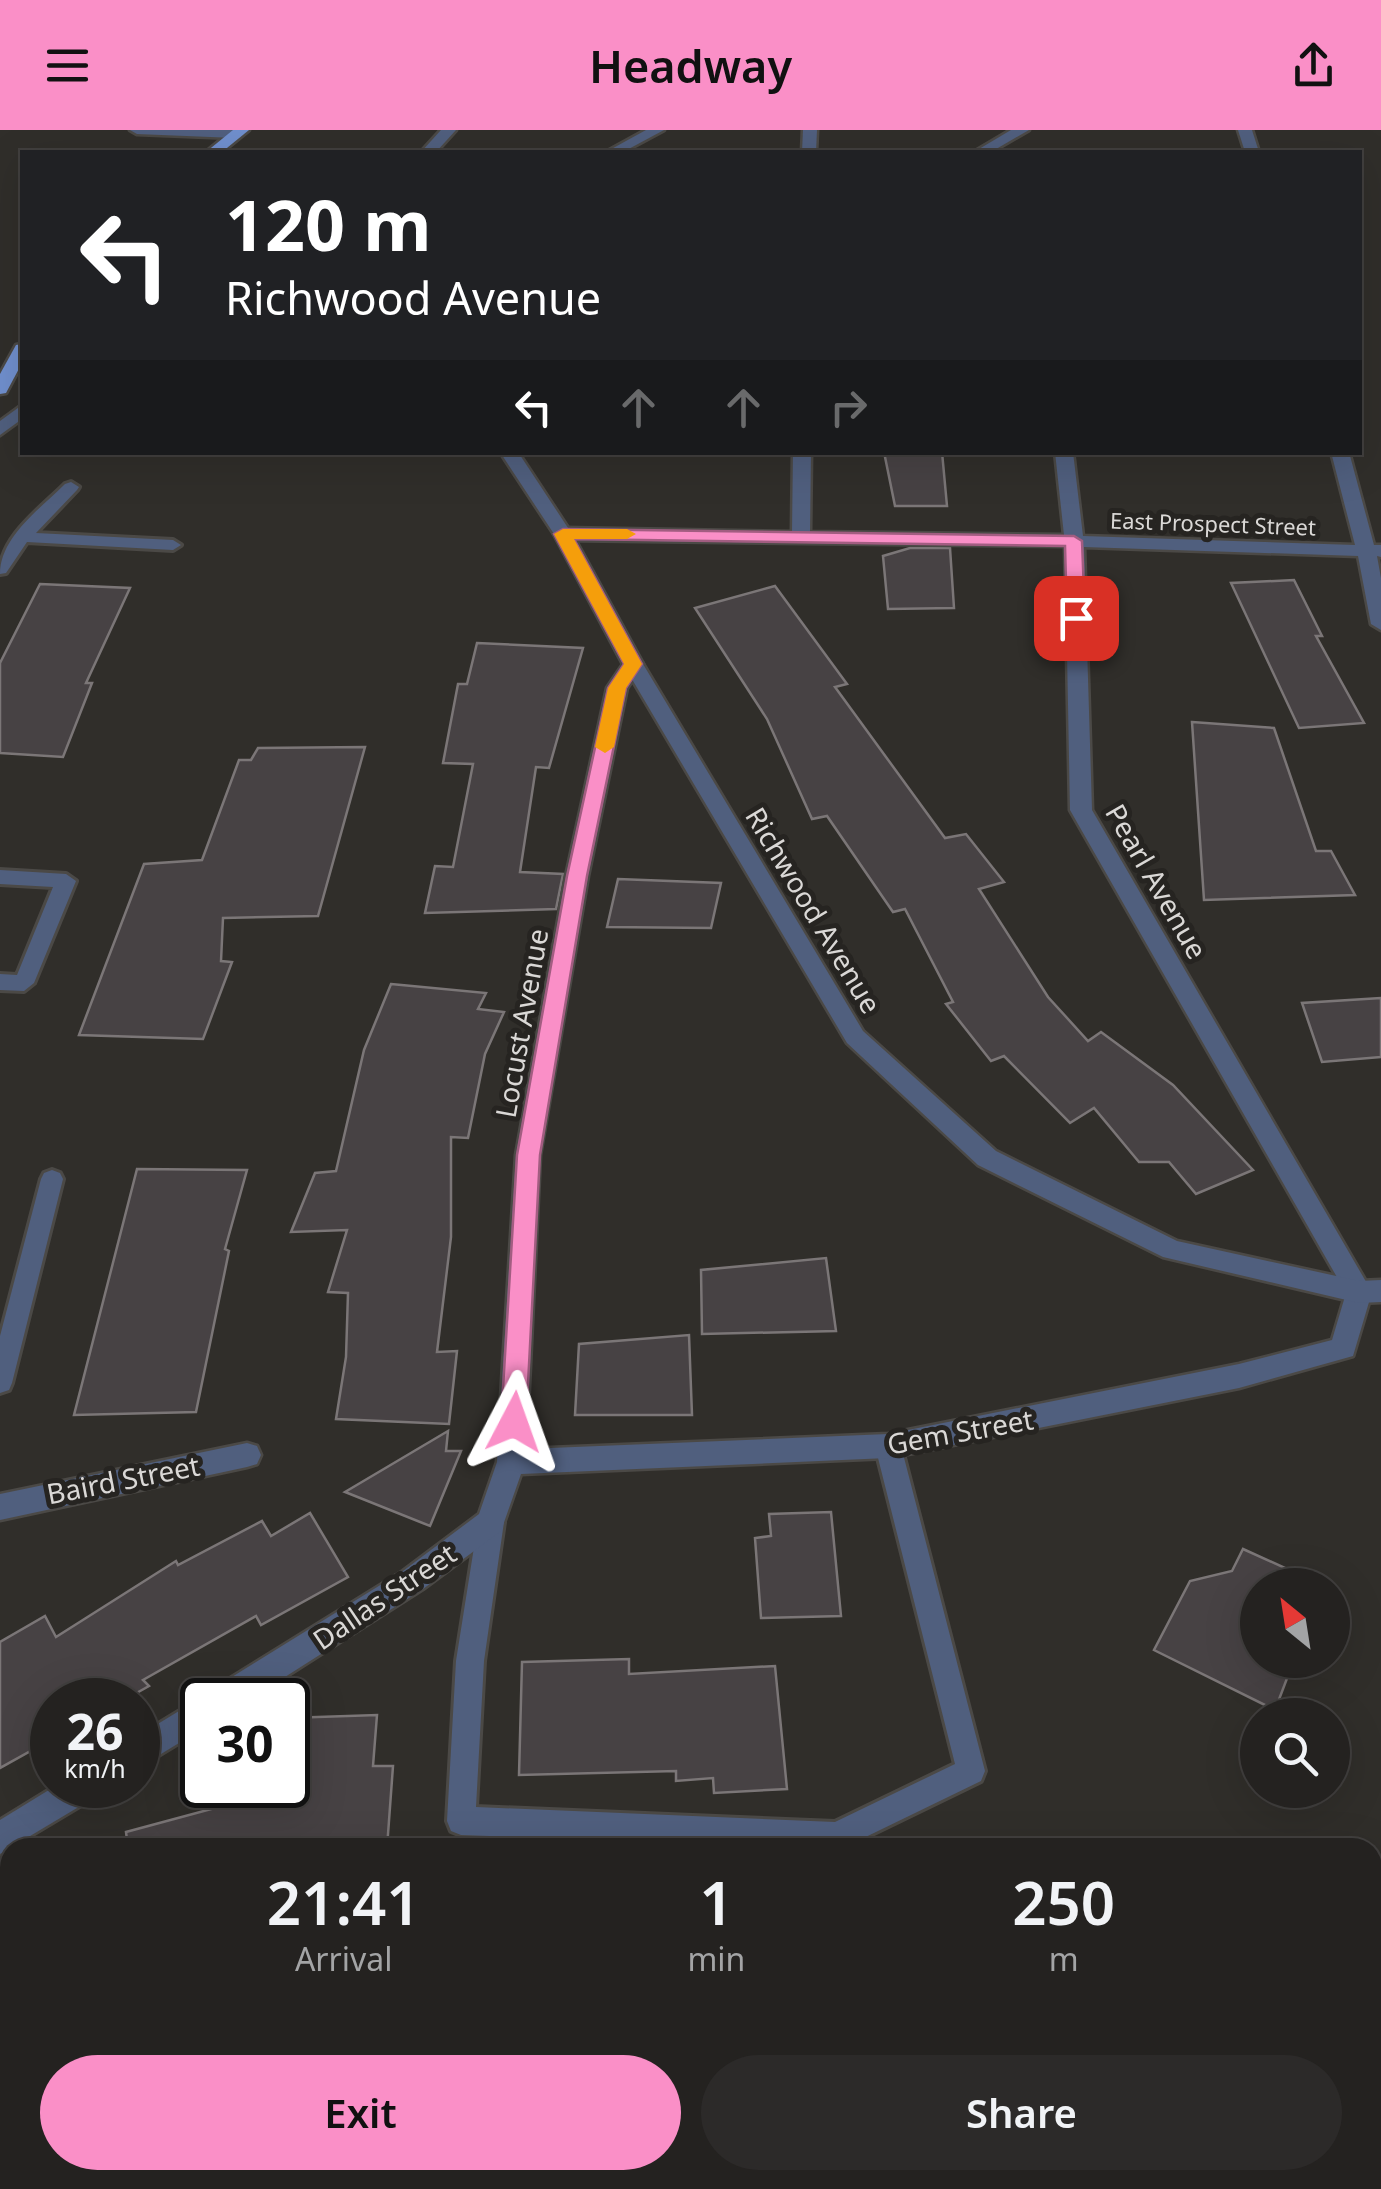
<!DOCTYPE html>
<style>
body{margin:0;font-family:"Noto Sans",sans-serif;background:#2c2a29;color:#f1f3f6;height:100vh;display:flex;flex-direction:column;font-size:38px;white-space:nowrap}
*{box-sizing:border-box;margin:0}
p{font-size:32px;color:#a3a4a5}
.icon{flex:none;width:55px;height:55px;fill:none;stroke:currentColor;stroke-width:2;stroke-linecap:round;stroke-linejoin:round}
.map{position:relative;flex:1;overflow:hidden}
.panel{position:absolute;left:0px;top:1708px;width:1382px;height:352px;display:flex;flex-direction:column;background:#242220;border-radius:30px 30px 0 0;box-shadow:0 10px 40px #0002,0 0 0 2px #413f3e}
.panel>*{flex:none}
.hud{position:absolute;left:20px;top:20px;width:1342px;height:305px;border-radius:0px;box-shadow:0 10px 40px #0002,0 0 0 2px #413f3e;background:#202124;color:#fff;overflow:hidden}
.needle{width:65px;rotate:330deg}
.fabs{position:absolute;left:1240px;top:1438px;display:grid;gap:20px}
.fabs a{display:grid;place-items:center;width:110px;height:110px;border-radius:50%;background:#242220;box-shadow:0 10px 40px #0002,0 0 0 2px #413f3e;font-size:50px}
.speed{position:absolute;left:30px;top:1548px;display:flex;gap:20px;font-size:50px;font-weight:700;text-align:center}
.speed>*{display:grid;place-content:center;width:130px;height:130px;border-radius:50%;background:#242220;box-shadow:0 10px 40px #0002,0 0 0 2px #413f3e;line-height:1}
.speed small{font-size:25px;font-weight:400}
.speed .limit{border:5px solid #111;border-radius:15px;background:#fff;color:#111}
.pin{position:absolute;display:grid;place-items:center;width:85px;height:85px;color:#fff;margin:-42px;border-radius:20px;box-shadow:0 5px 15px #0006}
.me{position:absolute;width:110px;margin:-55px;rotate:4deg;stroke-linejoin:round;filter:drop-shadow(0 0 8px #0008)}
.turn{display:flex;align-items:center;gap:35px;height:210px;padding:0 40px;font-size:45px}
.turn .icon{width:130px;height:130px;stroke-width:2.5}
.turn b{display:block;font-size:70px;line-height:85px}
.lanes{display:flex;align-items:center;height:95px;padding:0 40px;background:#0003;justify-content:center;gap:50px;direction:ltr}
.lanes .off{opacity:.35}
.eta{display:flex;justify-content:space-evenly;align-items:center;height:170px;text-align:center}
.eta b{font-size:60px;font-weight:600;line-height:70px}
.action{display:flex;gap:20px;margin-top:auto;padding:20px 40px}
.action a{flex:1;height:115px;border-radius:60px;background:#fa8fc7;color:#111;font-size:40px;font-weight:600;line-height:115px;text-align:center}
.action a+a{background:#2c2a29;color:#f1f3f6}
header{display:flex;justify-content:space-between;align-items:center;height:130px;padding:0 40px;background:#fa8fc7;color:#111;font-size:45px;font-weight:600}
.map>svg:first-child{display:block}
.green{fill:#2f3e25}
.building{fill:#474244;stroke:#7b7677;stroke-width:2.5}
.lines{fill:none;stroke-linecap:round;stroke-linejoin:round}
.service-casing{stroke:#4b4946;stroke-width:6}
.minor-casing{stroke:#4b4946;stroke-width:5}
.tertiary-casing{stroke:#4b4946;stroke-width:5}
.primary-casing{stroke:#4b4946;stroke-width:5}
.service{fill:#505f7e;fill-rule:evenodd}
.minor{fill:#505f7e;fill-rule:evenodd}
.tertiary{fill:#505f7e;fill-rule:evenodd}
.primary{fill:#708fcd;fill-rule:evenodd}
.route{fill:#fa8fc7;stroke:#a25d81;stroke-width:2.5}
.slow{fill:#f59e0b}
.labels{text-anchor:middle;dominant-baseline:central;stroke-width:10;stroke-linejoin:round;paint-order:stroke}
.far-street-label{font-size:22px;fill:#dad8d6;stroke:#262421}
.street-label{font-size:28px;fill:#dad8d6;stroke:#262421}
</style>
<header><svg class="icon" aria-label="menu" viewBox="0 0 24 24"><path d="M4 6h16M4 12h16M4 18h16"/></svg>Headway<svg class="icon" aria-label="share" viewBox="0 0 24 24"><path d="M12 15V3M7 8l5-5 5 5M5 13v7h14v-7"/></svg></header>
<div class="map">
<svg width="1381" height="2059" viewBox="0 0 1381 2059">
<rect width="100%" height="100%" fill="#302e2a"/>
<!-- green -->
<polygon class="green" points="1381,1840 1381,2059 652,2059 640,2050 1372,2050 1372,1854"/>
<!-- building -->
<g class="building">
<polygon points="884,322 942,322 947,376 895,376"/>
<polygon points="910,418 950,418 954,478 888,479 883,426"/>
<polygon points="1294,450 1322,506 1316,506 1364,593 1299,598 1231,453"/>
<polygon points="40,454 130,458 86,553 92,553 63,627 0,623 0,533"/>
<polygon points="775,456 847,554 835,557 945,708 966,704 1004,752 979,759 1048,867 1088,911 1101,902 1173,955 1253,1040 1196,1064 1169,1032 1139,1032 1094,978 1070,993 1004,926 991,931 946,874 953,872 905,779 893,782 827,686 812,689 767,589 695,478"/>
<polygon points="477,513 583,518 549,638 536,637 520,742 563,744 556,779 425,783 435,736 453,737 473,634 443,633 458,554 467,554"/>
<polygon points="1192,592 1274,598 1316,721 1331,721 1355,765 1204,770"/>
<polygon points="365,617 318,786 223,788 221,831 232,832 203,909 79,905 144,734 202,730 239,630 251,630 258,618"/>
<polygon points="618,749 721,753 711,798 607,797"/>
<polygon points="391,854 486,863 478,879 504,882 485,924 468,1008 451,1007 451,1107 437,1222 457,1221 449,1294 336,1289 346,1227 348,1163 328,1162 347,1100 291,1102 315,1043 336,1041 364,920"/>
<polygon points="1381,868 1381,927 1322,932 1302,873"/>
<polygon points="137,1039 247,1040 225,1119 229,1121 196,1282 74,1285"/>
<polygon points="826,1128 836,1201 702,1204 701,1140"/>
<polygon points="689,1205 692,1285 575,1285 579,1214"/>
<polygon points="448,1301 446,1321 461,1321 430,1396 345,1362"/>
<polygon points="831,1382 841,1486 761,1488 755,1408 771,1406 769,1384"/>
<polygon points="310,1383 348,1447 261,1495 256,1486 143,1550 149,1556 124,1570 52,1570 52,1609 0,1638 0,1512 45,1486 56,1507 176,1431 178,1435 262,1391 271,1406"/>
<polygon points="1243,1419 1316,1452 1316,1455 1258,1455 1258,1530 1294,1530 1275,1580 1154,1520 1190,1451 1232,1441"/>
<polygon points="629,1529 629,1544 775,1536 787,1659 714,1663 713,1648 676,1651 676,1641 519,1645 522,1532"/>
<polygon points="377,1585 373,1636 393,1636 387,1718 128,1718 126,1702 256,1667 257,1655 288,1655 288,1588"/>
</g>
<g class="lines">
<defs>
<g id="service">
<path d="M71,352L79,357L77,360L36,403L173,410L181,415L173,420L27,412L6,443L0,444C0,407 40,379 65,354Z"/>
<polygon points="0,740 66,744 76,751 34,853 24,861 0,860 0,844 17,845 53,757 0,754"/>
<polygon points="52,1040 60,1043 63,1049 12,1253 9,1260 0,1263 0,1206 41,1049 44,1043"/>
<polygon points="888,1305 897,1308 901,1316 985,1641 981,1651 843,1718 461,1705 451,1701 447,1691 456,1531 478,1392 482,1384 491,1380 500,1384 504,1392 484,1531 476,1677 835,1692 955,1634 875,1316 879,1308"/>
</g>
<g id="minor">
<polygon points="130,0 236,0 242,4 235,8 137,4"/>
<polygon points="441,0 456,0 436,22 421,22"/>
<polygon points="646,0 664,0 623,22 606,22"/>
<polygon points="803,0 817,0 816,22 802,22"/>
<polygon points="1011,0 1029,0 991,22 974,22"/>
<polygon points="1238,0 1252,0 1259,22 1245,22"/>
<polygon points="793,322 811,322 810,402 1064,405 1055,322 1073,322 1083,406 1355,415 1331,322 1349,322 1374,415 1381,415 1381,427 1377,426 1381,448 1381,500 1371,494 1358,426 1084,417 1092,680 1372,1162 1353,1226 1239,1258 888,1328 521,1344 501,1401 423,1459 249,1570 202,1570 202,1599 138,1638 138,1606 202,1567 207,1569 211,1560 403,1441 479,1384 497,1332 516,1025 566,746 607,558 626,530 640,530 643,534 627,558 588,746 540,1025 526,1319 888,1304 1239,1234 1332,1210 1346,1163 1070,680 1065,416 563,410 554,404 563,398 792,402"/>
<polygon points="247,1313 257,1316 261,1325 257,1334 247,1337 0,1390 0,1364"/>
<polygon points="57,1655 102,1655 97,1666 0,1724 0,1690"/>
</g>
<g id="tertiary">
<polygon points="22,275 22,289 0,305 0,291"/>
<polygon points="500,322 518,322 572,404 643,534 863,901 996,1021 1177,1111 1359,1151 1381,1150 1381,1172 1359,1173 1163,1127 978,1035 847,913 623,534 554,404"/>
</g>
<g id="primary">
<polygon points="233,0 249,0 222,22 206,22"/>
<polygon points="22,214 22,233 6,263 0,264 0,244 16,215"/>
</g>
</defs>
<!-- service casing -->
<use href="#service" class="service-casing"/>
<!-- minor casing -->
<use href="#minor" class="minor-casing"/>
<!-- tertiary casing -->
<use href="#tertiary" class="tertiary-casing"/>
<!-- primary casing -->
<use href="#primary" class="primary-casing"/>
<!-- service -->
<use href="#service" class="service"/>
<!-- minor -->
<use href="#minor" class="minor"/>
<!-- tertiary -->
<use href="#tertiary" class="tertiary"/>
<!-- primary -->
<use href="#primary" class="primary"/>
</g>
<!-- route -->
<polygon class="route" points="563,399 1074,406 1082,411 1085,488 1076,493 1067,488 1065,416 574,409 642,534 626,558 587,746 540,1025 526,1292 523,1300 514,1303 505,1300 501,1292 517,1025 567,746 608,558 624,534 554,404"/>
<!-- slow -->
<polygon class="slow" points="563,399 627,399 636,404 627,409 574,409 642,534 626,558 614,617 605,623 595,617 608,558 624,534 554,404"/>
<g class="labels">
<!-- far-street labels -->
<g class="far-street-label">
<text transform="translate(1213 393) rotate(2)">East Prospect Street</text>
</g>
<!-- street labels -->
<g class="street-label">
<text transform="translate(1157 751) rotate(60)">Pearl Avenue</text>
<text transform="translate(814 780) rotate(59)">Richwood Avenue</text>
<text transform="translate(521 893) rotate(-80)">Locust Avenue</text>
<text transform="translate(960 1301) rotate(-10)">Gem Street</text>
<text transform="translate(123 1349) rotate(-11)">Baird Street</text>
<text transform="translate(384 1466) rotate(-34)">Dallas Street</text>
</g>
</g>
</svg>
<div class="fabs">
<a><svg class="needle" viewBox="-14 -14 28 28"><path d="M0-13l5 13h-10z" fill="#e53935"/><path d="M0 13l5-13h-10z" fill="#a3a4a5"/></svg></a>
<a><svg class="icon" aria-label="search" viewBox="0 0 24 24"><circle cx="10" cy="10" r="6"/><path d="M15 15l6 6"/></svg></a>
</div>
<div class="speed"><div>26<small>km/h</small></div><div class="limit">30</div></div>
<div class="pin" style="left:1076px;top:488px;background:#d93025"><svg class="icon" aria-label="arrive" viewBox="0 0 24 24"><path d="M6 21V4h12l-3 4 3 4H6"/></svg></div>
<svg class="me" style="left:514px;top:1292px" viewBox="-20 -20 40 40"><path d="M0-17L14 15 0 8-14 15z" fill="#fa8fc7" stroke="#fff" stroke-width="4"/></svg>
<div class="hud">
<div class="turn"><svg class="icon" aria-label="left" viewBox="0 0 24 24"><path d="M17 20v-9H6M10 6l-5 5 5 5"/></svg><div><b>120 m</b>Richwood Avenue</div></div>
<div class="lanes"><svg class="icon" aria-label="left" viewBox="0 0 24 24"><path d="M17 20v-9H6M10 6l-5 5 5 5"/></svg><svg class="icon off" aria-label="ahead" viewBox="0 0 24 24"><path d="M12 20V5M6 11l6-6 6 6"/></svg><svg class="icon off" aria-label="ahead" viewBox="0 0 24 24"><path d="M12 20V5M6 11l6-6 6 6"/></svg><svg class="icon off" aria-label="right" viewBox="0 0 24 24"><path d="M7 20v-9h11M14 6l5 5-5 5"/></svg></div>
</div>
<section class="panel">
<div class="eta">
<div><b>21:41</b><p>Arrival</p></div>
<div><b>1</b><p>min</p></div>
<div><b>250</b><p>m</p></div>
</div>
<div class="action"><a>Exit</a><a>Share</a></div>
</section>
</div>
